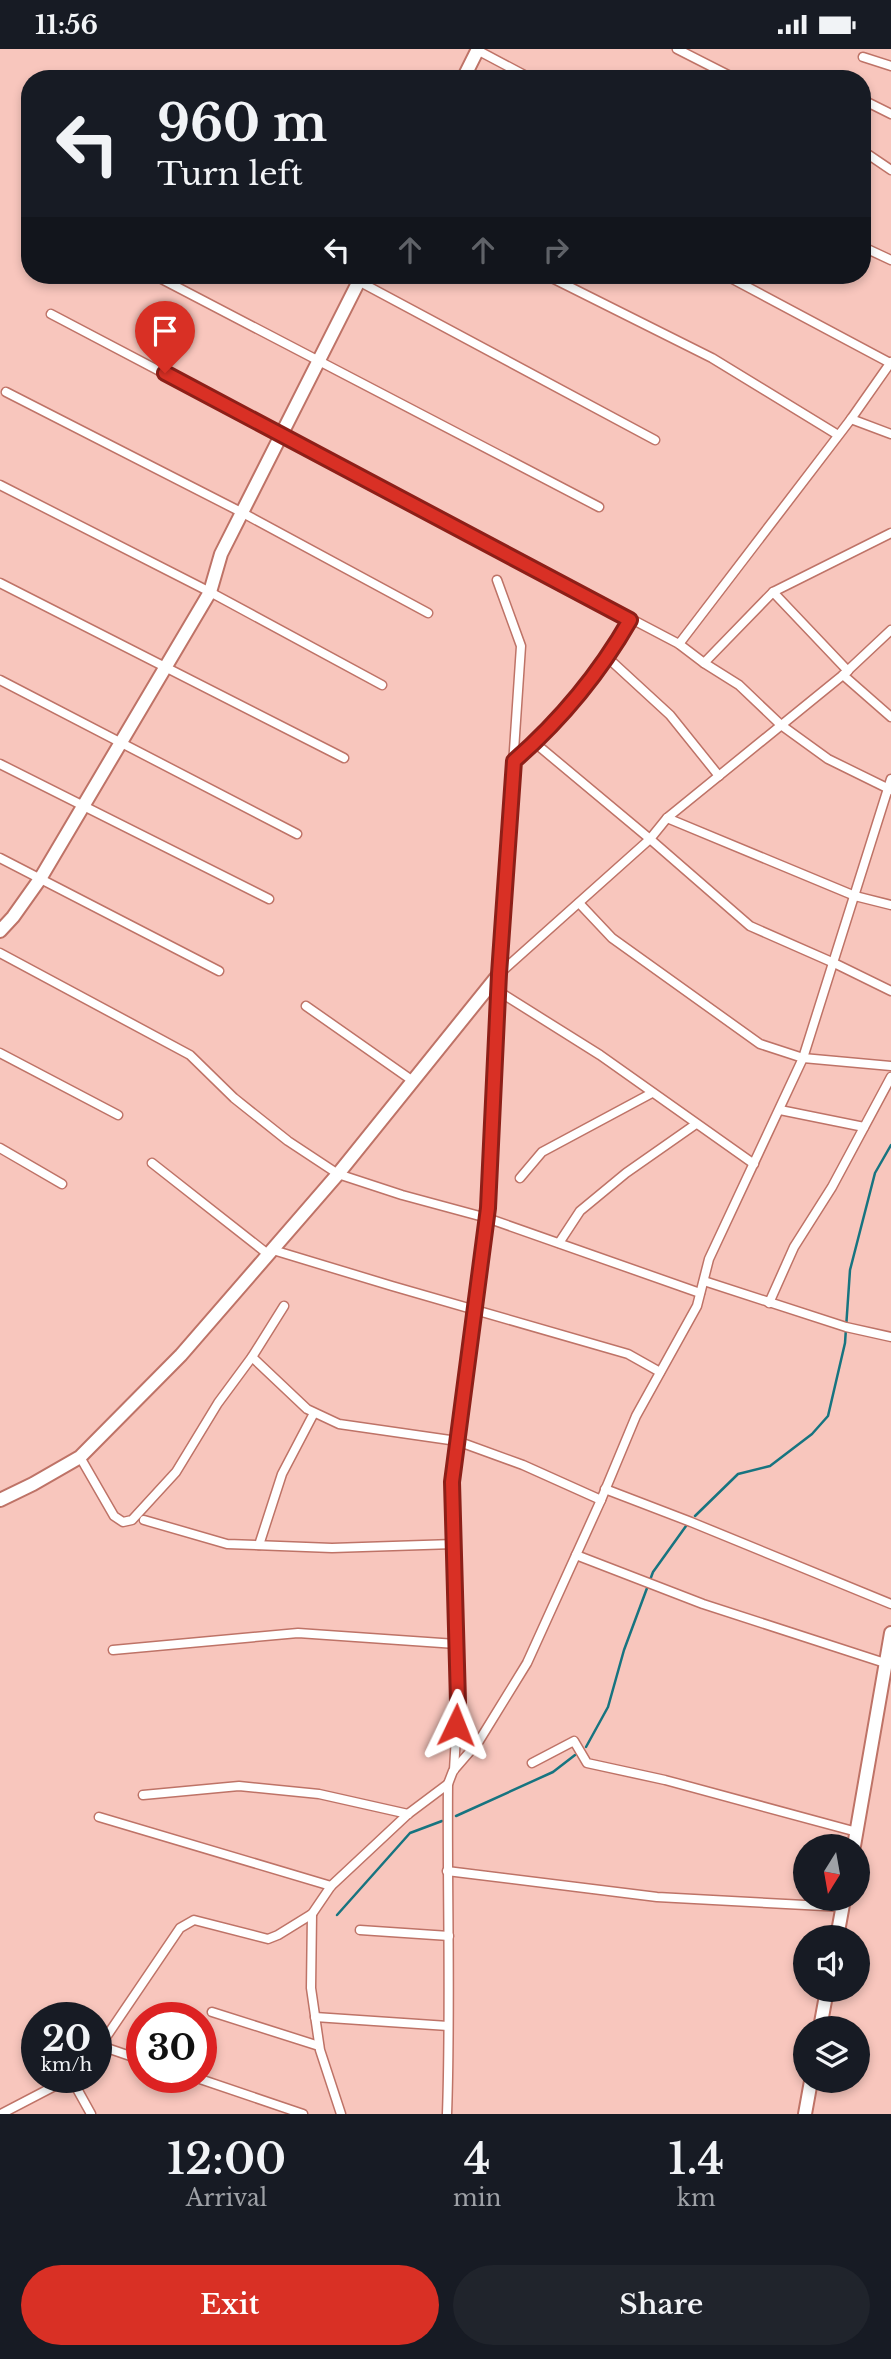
<!DOCTYPE html>
<style>
body{margin:0;font-family:"Libre Baskerville",serif;background:#20242c;color:#f1f3f6;height:100vh;display:flex;flex-direction:column;font-size:26px;white-space:nowrap}
*{box-sizing:border-box;margin:0}
p{font-size:23px;color:#9ea1a6}
.icon{flex:none;width:38px;height:38px;fill:none;stroke:currentColor;stroke-width:2;stroke-linecap:round;stroke-linejoin:round}
.map{position:relative;height:2065px;overflow:hidden}
.drawer{display:flex;flex-direction:column;background:#171b24;flex:1}
.drawer>*{flex:none}
.top-card{position:absolute;left:21px;top:21px;width:850px;height:214px;border-radius:28px;box-shadow:0 4px 10px #0003;background:#171b24;color:#f1f3f6;overflow:hidden}
.needle{width:46px;rotate:191deg}
.buttons{position:absolute;left:793px;top:1785px;display:grid;gap:14px}
.buttons a{display:grid;place-items:center;width:77px;height:77px;border-radius:50%;background:#171b24;box-shadow:0 4px 10px #0003;font-size:35px}
.speed{position:absolute;left:21px;top:1953px;display:flex;gap:14px;font-size:35px;font-weight:700;text-align:center}
.speed>*{display:grid;place-content:center;width:91px;height:91px;border-radius:50%;background:#171b24;box-shadow:0 4px 10px #0003;line-height:1}
.speed small{font-size:18px;font-weight:400}
.speed .limit{border:10px solid #d22;background:#fff;color:#111}
.pin{position:absolute;display:grid;place-items:center;width:60px;height:60px;color:#fff;margin:-72px -30px;border-radius:50% 50% 50% 0;rotate:-45deg;box-shadow:0 0 7px #0007}
.pin .icon{rotate:45deg}
.me{position:absolute;width:77px;margin:-38px;rotate:2deg;stroke-linejoin:round;filter:drop-shadow(0 0 5px #0008)}
.turn{display:flex;align-items:center;gap:24px;height:147px;padding:0 21px;font-size:32px}
.turn .icon{width:91px;height:91px;stroke-width:2.5}
.turn b{display:block;font-size:49px;line-height:60px}
.lanes{display:flex;align-items:center;height:66px;padding:0 21px;background:#0003;justify-content:center;gap:35px;direction:ltr}
.lanes .off{opacity:.35}
.eta{display:flex;justify-content:space-evenly;align-items:center;height:119px;text-align:center}
.eta b{font-size:42px;font-weight:600;line-height:49px}
.primary-button{display:flex;gap:14px;margin-top:auto;padding:14px 21px}
.primary-button a{flex:1;height:80px;border-radius:42px;background:#d93025;color:#fff;font-size:28px;font-weight:600;line-height:80px;text-align:center}
.primary-button a+a{background:#20242c;color:#f1f3f6}
.status{display:flex;justify-content:space-between;align-items:center;height:49px;padding:0 35px;background:#171b24;direction:ltr}
.status svg{height:19px;fill:currentColor}
.map>svg:first-child{display:block}
.lines{fill:none;stroke-linecap:round;stroke-linejoin:round}
.stream{stroke:#177480;stroke-width:2.5}
.street-casing{stroke:#be7367;stroke-width:11}
.secondary-casing{stroke:#be7367;stroke-width:16}
.primary-casing{stroke:#be7367;stroke-width:16}
.street{stroke:#fff;stroke-width:8}
.secondary{stroke:#fff;stroke-width:12}
.primary{stroke:#fff;stroke-width:12}
.route-casing{stroke:#8d1f18;stroke-width:18}
.route{stroke:#d93025;stroke-width:12}
</style>
<div class="status"><b>11:56</b><svg viewBox="0 0 49 12"><path d="M0 12V9h3v3zM5 12V6h3v6zM10 12V3h3v9zM15 12V0h3v12zM26 1h20v11H26zM47 4h2v5h-2z"/></svg></div>
<div class="map">
<svg width="891" height="2065" viewBox="0 0 891 2065">
<rect width="100%" height="100%" fill="#f8c6bd"/>
<g class="lines">
<!-- stream -->
<g class="stream">
<polyline points="695,1467 738,1425 770,1417 812,1385 828,1367 845,1294 850,1221 875,1124 891,1096"/>
<polyline points="586,1698 608,1658 624,1601 653,1523 686,1477"/>
<polyline points="456,1767 553,1723 575,1706"/>
<polyline points="337,1866 410,1784 442,1772"/>
</g>
<defs>
<g id="street">
<polyline points="677,0 736,30"/>
<polyline points="477,1 532,30"/>
<polyline points="863,8 891,17"/>
<polyline points="863,51 891,65"/>
<polyline points="863,102 891,121"/>
<polyline points="863,198 891,211"/>
<polyline points="154,226 599,458"/>
<polyline points="347,226 655,391"/>
<polyline points="546,226 712,309 838,386"/>
<polyline points="725,226 890,314"/>
<polyline points="51,265 679,595 704,614 739,636 781,676 828,710 891,741"/>
<polyline points="6,343 241,463 428,564"/>
<polyline points="851,370 891,385"/>
<polyline points="0,436 210,543 382,636"/>
<polyline points="0,534 344,709"/>
<polyline points="773,543 848,622"/>
<polyline points="679,595 851,370 891,313"/>
<polyline points="608,609 670,666 719,727"/>
<polyline points="704,614 773,543 891,484"/>
<polyline points="843,626 891,668"/>
<polyline points="0,631 297,785"/>
<polyline points="535,694 650,790 750,877 834,914 891,942"/>
<path d="M514,712C561,671 599,625 630,571"/>
<polyline points="0,715 269,850"/>
<polyline points="667,769 855,847 891,856"/>
<polyline points="0,809 219,922"/>
<polyline points="579,854 612,889 760,995 803,1009 891,1017"/>
<polyline points="0,904 190,1006 234,1049 288,1092 338,1125 402,1146 487,1169 700,1244"/>
<polyline points="499,925 650,790 667,769 843,626 891,581"/>
<polyline points="498,942 600,1006 754,1115"/>
<polyline points="306,957 413,1032"/>
<polyline points="0,1004 118,1066"/>
<polyline points="780,1061 864,1078"/>
<polyline points="0,1099 62,1135"/>
<polyline points="152,1114 269,1206"/>
<polyline points="520,1129 542,1103 652,1044"/>
<polyline points="559,1194 580,1162 626,1124 696,1075"/>
<polyline points="273,1201 392,1237 628,1305 660,1323"/>
<polyline points="704,1232 846,1278 891,1288"/>
<polyline points="769,1254 794,1198 832,1138 891,1028"/>
<polyline points="252,1308 307,1360 339,1375 457,1392 523,1416 601,1451"/>
<polyline points="80,1408 114,1467 123,1473 132,1471 176,1423 218,1354 252,1308 284,1257"/>
<polyline points="605,1440 691,1473 891,1555"/>
<polyline points="144,1471 227,1495 332,1499 454,1495"/>
<polyline points="259,1496 282,1425 314,1364"/>
<polyline points="576,1506 703,1555 888,1615"/>
<polyline points="113,1601 298,1584 456,1595"/>
<polyline points="532,1714 574,1692 587,1714 665,1731 857,1783"/>
<polyline points="454,1721 458,1653 452,1433 488,1159 499,925 521,597 497,531"/>
<polyline points="143,1746 239,1737 319,1745 408,1765"/>
<polyline points="99,1768 331,1837"/>
<polyline points="447,1822 657,1848 843,1858"/>
<polyline points="312,1865 311,1939 320,2001 341,2065"/>
<polyline points="360,1881 449,1887"/>
<polyline points="212,1963 319,1997"/>
<polyline points="315,1968 448,1977"/>
<polyline points="101,1997 142,2011"/>
<polyline points="96,2003 180,1879 194,1871 268,1890 278,1886 312,1865 331,1837 408,1765 448,1735"/>
<polyline points="194,2028 303,2065"/>
<polyline points="71,2029 91,2065"/>
<polyline points="1,2065 72,2028"/>
<path d="M447,2065C451,1955 447,1845 448,1735L453,1722L479,1692L527,1614L601,1451L636,1367L697,1257L709,1210L803,1009L891,730"/>
</g>
<g id="secondary">
<polyline points="463,30 478,0"/>
<polyline points="0,882 13,868 40,830 210,543 221,505 362,226"/>
<polyline points="0,1451 33,1435 80,1408 181,1306 338,1125 499,925"/>
</g>
<g id="primary">
<polyline points="854,1797 891,1584"/>
<polyline points="837,1888 844,1850"/>
<polyline points="820,1979 827,1941"/>
<polyline points="805,2065 811,2032"/>
</g>
</defs>
<!-- street casing -->
<use href="#street" class="street-casing"/>
<!-- secondary casing -->
<use href="#secondary" class="secondary-casing"/>
<!-- primary casing -->
<use href="#primary" class="primary-casing"/>
<!-- street -->
<use href="#street" class="street"/>
<!-- secondary -->
<use href="#secondary" class="secondary"/>
<!-- primary -->
<use href="#primary" class="primary"/>
</g>
<g class="lines">
<defs>
<path id="route" d="M165,324L630,571C599,625 561,671 514,712L499,925L488,1159L452,1433L458,1653L456,1676"/>
</defs>
<!-- route casing -->
<use href="#route" class="route-casing"/>
<!-- route -->
<use href="#route" class="route"/>
</g>
</svg>
<div class="buttons">
<a><svg class="needle" viewBox="-14 -14 28 28"><path d="M0-13l5 13h-10z" fill="#e53935"/><path d="M0 13l5-13h-10z" fill="#9ea1a6"/></svg></a>
<a><svg class="icon" aria-label="sound" viewBox="0 0 24 24"><path d="M4 9h4l5-4v14l-5-4H4zM17 9q2 3 0 6"/></svg></a>
<a><svg class="icon" aria-label="layers" viewBox="0 0 24 24"><path d="M12 4l9 5-9 5-9-5zM3 14l9 5 9-5"/></svg></a>
</div>
<div class="speed"><div>20<small>km/h</small></div><div class="limit">30</div></div>
<div class="pin" style="left:165px;top:324px;background:#d93025"><svg class="icon" aria-label="arrive" viewBox="0 0 24 24"><path d="M6 21V4h12l-3 4 3 4H6"/></svg></div>
<svg class="me" style="left:456px;top:1676px" viewBox="-20 -20 40 40"><path d="M0-17L14 15 0 8-14 15z" fill="#d93025" stroke="#fff" stroke-width="4"/></svg>
<div class="top-card">
<div class="turn"><svg class="icon" aria-label="left" viewBox="0 0 24 24"><path d="M17 20v-9H6M10 6l-5 5 5 5"/></svg><div><b>960 m</b>Turn left</div></div>
<div class="lanes"><svg class="icon" aria-label="left" viewBox="0 0 24 24"><path d="M17 20v-9H6M10 6l-5 5 5 5"/></svg><svg class="icon off" aria-label="ahead" viewBox="0 0 24 24"><path d="M12 20V5M6 11l6-6 6 6"/></svg><svg class="icon off" aria-label="ahead" viewBox="0 0 24 24"><path d="M12 20V5M6 11l6-6 6 6"/></svg><svg class="icon off" aria-label="right" viewBox="0 0 24 24"><path d="M7 20v-9h11M14 6l5 5-5 5"/></svg></div>
</div>
</div>
<section class="drawer">
<div class="eta">
<div><b>12:00</b><p>Arrival</p></div>
<div><b>4</b><p>min</p></div>
<div><b>1.4</b><p>km</p></div>
</div>
<div class="primary-button"><a>Exit</a><a>Share</a></div>
</section>
